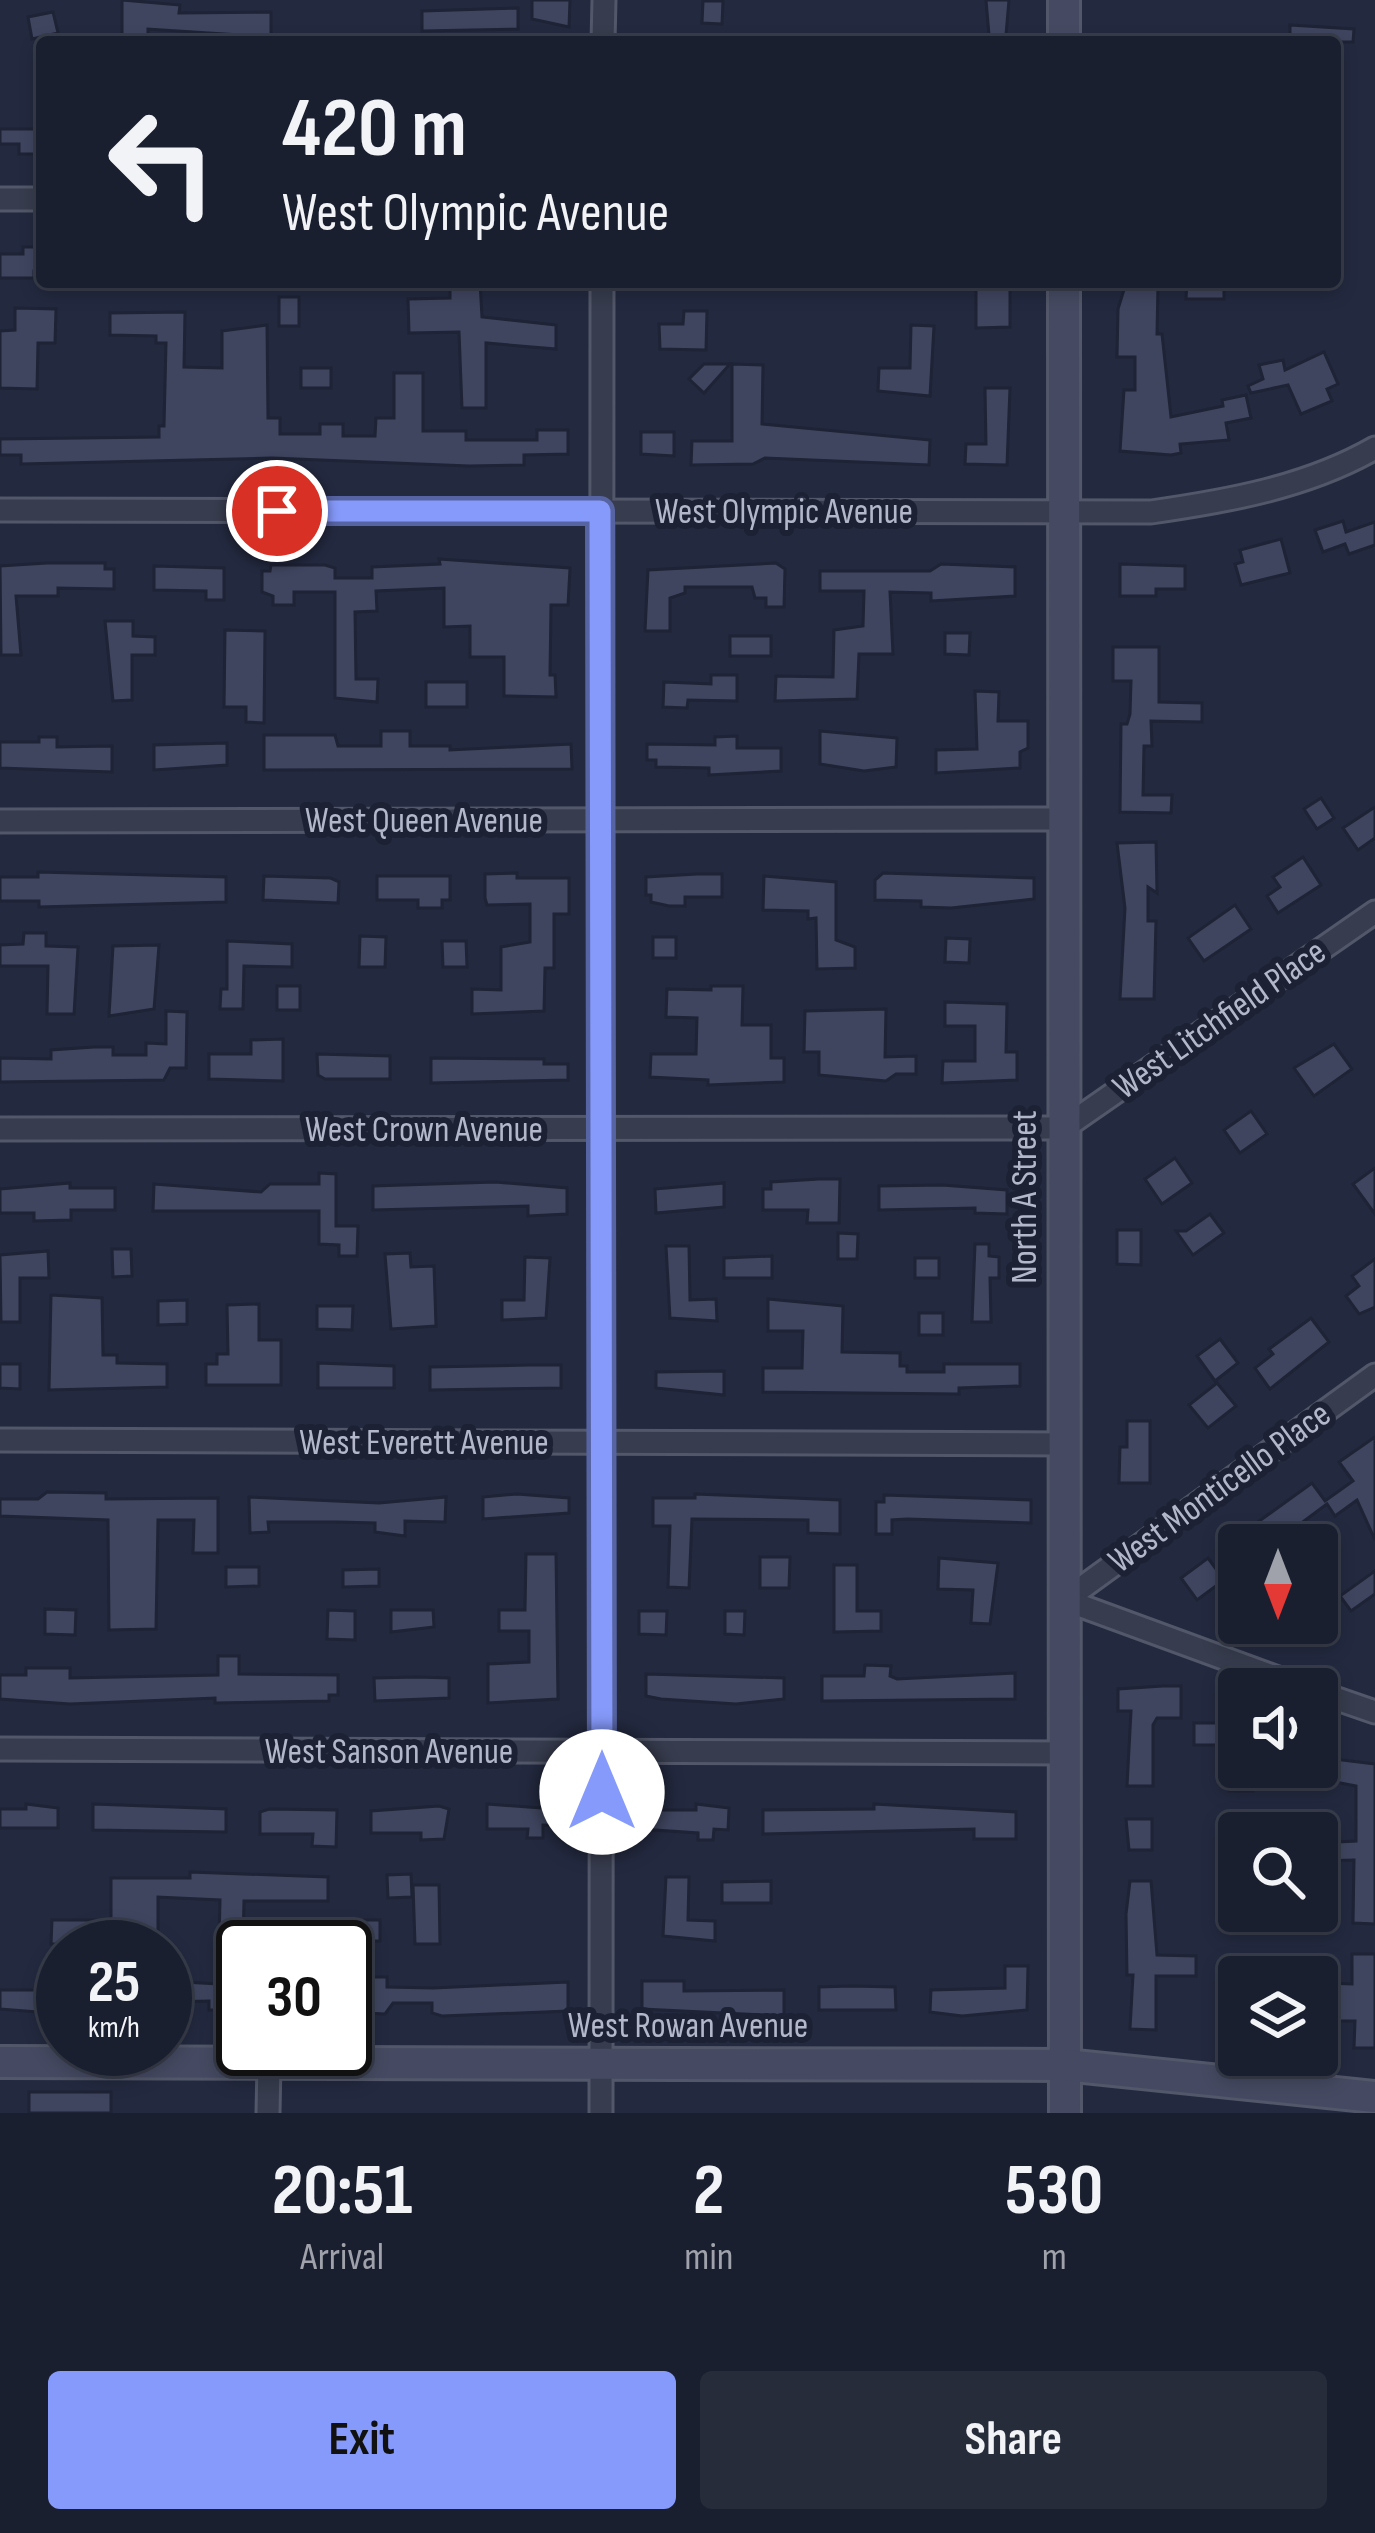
<!DOCTYPE html>
<style>
body{margin:0;font-family:"Sofia Sans Condensed",sans-serif;background:#272c3b;color:#f1f3f6;height:100vh;display:flex;flex-direction:column;font-size:45px;white-space:nowrap}
*{box-sizing:border-box;margin:0}
p{font-size:39px;color:#9fa2aa}
.icon{flex:none;width:66px;height:66px;fill:none;stroke:currentColor;stroke-width:2;stroke-linecap:round;stroke-linejoin:round}
.map{position:relative;height:2113px;overflow:hidden}
.side{display:flex;flex-direction:column;background:#1a1f2f;flex:1}
.side>*{flex:none}
.top-card{position:absolute;left:36px;top:36px;width:1305px;height:252px;border-radius:12px;box-shadow:0 6px 18px #0003,0 0 0 3px #383d4b;background:#1a1f2f;color:#f1f3f6;overflow:hidden}
.needle{width:78px;rotate:180deg}
.fabs{position:absolute;left:1218px;top:1524px;display:grid;gap:24px}
.fabs a{display:grid;place-items:center;width:120px;height:120px;border-radius:12px;background:#1a1f2f;box-shadow:0 6px 18px #0003,0 0 0 3px #383d4b;font-size:60px}
.speed{position:absolute;left:36px;top:1920px;display:flex;gap:24px;font-size:60px;font-weight:700;text-align:center}
.speed>*{display:grid;place-content:center;width:156px;height:156px;border-radius:50%;background:#1a1f2f;box-shadow:0 6px 18px #0003,0 0 0 3px #383d4b;line-height:1}
.speed small{font-size:30px;font-weight:400}
.speed .limit{border:6px solid #111;border-radius:18px;background:#fff;color:#111}
.pin{position:absolute;display:grid;place-items:center;width:102px;height:102px;color:#fff;margin:-51px;border:6px solid #fff;border-radius:50%;box-shadow:0 3px 12px #0007}
.me{position:absolute;width:132px;margin:-66px;rotate:0deg;stroke-linejoin:round;filter:drop-shadow(0 0 9px #0008)}
.turn{display:flex;align-items:center;gap:42px;height:252px;padding:0 48px;font-size:54px}
.turn .icon{width:156px;height:156px;stroke-width:2.5}
.turn b{display:block;font-size:84px;line-height:102px}
.eta{display:flex;justify-content:space-evenly;align-items:center;height:204px;text-align:center}
.eta b{font-size:72px;font-weight:700;line-height:84px}
.primary-button{display:flex;gap:24px;margin-top:auto;padding:24px 48px}
.primary-button a{flex:1;height:138px;border-radius:12px;background:#869afb;color:#111;font-size:48px;font-weight:700;line-height:138px;text-align:center}
.primary-button a+a{background:#272c3b;color:#f1f3f6}
.map>svg:first-child{display:block}
.building{fill:#3f455f;stroke:#1e2335;stroke-width:3}
.lines{fill:none;stroke-linecap:round;stroke-linejoin:round}
.street-casing{stroke:#525769;stroke-width:27}
.secondary-casing{stroke:#525769;stroke-width:36}
.street{stroke:#373c4e;stroke-width:21}
.secondary{stroke:#454a62;stroke-width:30}
.route-casing{stroke:#5764a3;stroke-width:30}
.route{stroke:#869afb;stroke-width:21}
.labels{text-anchor:middle;dominant-baseline:central;stroke-width:12;stroke-linejoin:round;paint-order:stroke}
.street-label{font-size:36px;fill:#b3b7ca;stroke:#1c2133}
</style>
<div class="map">
<svg width="1375" height="2113" viewBox="0 0 1375 2113">
<rect width="100%" height="100%" fill="#23293f"/>
<!-- building -->
<g class="building">
<polygon points="122,0 180,5 179,13 271,12 271,37 148,29 148,35 122,35"/>
<polygon points="532,0 570,0 569,27 532,19"/>
<polygon points="986,0 1009,0 1006,35 989,35"/>
<polygon points="703,1 723,1 722,24 702,23"/>
<polygon points="518,8 518,29 422,31 422,11"/>
<polygon points="53,12 58,33 32,39 28,17"/>
<polygon points="1290,25 1354,29 1353,42 1290,42"/>
<polygon points="0,129 42,129 42,154 19,154 19,144 0,144"/>
<polygon points="23,247 42,247 42,271 34,271 34,278 0,278 0,254 23,254"/>
<polygon points="450,282 480,282 482,317 556,325 556,349 486,343 486,408 462,408 459,332 409,333 408,299 450,298"/>
<polygon points="976,282 1010,282 1010,327 976,328"/>
<polygon points="1187,282 1224,282 1224,299 1186,299"/>
<polygon points="1126,283 1158,284 1157,334 1162,334 1171,417 1223,406 1222,400 1246,395 1251,418 1226,423 1229,440 1180,444 1181,453 1171,455 1120,451 1124,390 1135,390 1135,357 1117,357 1118,309"/>
<rect x="279" y="297" width="20" height="29"/>
<polygon points="15,308 56,309 55,343 38,343 37,389 0,388 0,331 15,330"/>
<polygon points="684,311 707,311 706,350 660,349 659,324 683,324"/>
<polygon points="185,312 184,367 222,368 222,331 267,325 268,418 280,418 280,434 320,434 320,424 343,424 343,436 375,436 376,418 394,418 394,373 423,373 423,431 466,431 466,440 537,440 537,430 568,430 568,454 524,455 524,465 469,466 272,458 21,464 21,455 0,455 0,439 159,437 159,426 164,426 166,343 156,343 156,336 110,335 110,313"/>
<polygon points="911,325 934,326 930,396 878,391 879,368 910,368"/>
<polygon points="1324,352 1338,384 1327,389 1332,401 1301,414 1288,385 1251,393 1248,386 1263,379 1259,365 1283,360 1285,370"/>
<polygon points="704,364 730,364 704,393 689,379"/>
<polygon points="732,364 763,365 762,424 930,440 929,465 765,458 753,464 691,465 692,441 732,441"/>
<rect x="301" y="368" width="30" height="20"/>
<polygon points="985,388 1010,388 1007,465 965,464 966,444 986,444"/>
<polygon points="641,432 674,432 674,456 641,454"/>
<polygon points="1343,521 1346,532 1375,522 1375,545 1349,554 1345,544 1323,552 1315,530"/>
<polygon points="1281,539 1290,573 1241,585 1235,564 1243,562 1240,550"/>
<polygon points="439,559 570,568 568,605 551,605 550,675 555,675 556,697 504,696 504,657 470,657 470,626 444,627 444,588 376,591 377,611 355,612 356,679 378,679 377,702 335,698 335,592 294,592 294,605 273,605 273,596 262,592 262,571 270,571 271,565 325,565 335,568 335,578 372,578 372,567 440,564"/>
<polygon points="47,563 105,563 105,569 114,569 114,589 58,588 58,596 16,596 21,655 1,655 0,566"/>
<polygon points="776,563 785,569 784,607 766,607 766,598 755,598 752,587 685,587 685,593 670,598 670,631 645,631 648,570"/>
<polygon points="941,564 1015,567 1015,596 931,601 931,593 890,592 893,654 859,654 857,699 775,701 776,676 833,677 834,630 863,626 864,591 820,591 820,571 930,571"/>
<polygon points="1120,564 1185,566 1185,589 1156,589 1156,596 1120,596"/>
<polygon points="154,566 224,568 224,600 206,600 206,591 154,590"/>
<polygon points="105,621 133,621 133,636 155,637 155,655 132,655 132,700 113,701"/>
<polygon points="225,630 265,631 264,723 246,722 246,707 224,707"/>
<polygon points="945,633 970,633 969,655 945,654"/>
<rect x="730" y="636" width="41" height="20"/>
<polygon points="1113,647 1159,647 1159,702 1202,703 1202,722 1151,721 1152,746 1144,746 1143,795 1172,795 1171,813 1120,812 1121,724 1127,724 1130,714 1131,681 1113,681"/>
<polygon points="711,675 737,675 737,701 688,700 687,708 663,707 664,682 711,684"/>
<rect x="426" y="682" width="41" height="25"/>
<polygon points="975,691 999,692 998,721 1028,721 1028,748 1020,752 1020,768 936,773 936,750 977,749"/>
<polygon points="381,731 410,731 410,746 450,746 450,750 571,744 572,769 264,770 264,735 335,735 338,746 381,746"/>
<polygon points="820,731 897,738 896,767 864,771 820,764"/>
<polygon points="737,736 737,748 781,748 781,771 709,775 709,768 656,767 656,760 647,760 647,744 715,745 715,737"/>
<polygon points="39,737 57,737 57,747 112,746 112,772 0,768 0,742 39,742"/>
<polygon points="227,743 227,765 154,770 154,745"/>
<polygon points="1321,798 1334,818 1317,829 1304,809"/>
<polygon points="1375,807 1375,838 1358,850 1343,828"/>
<polygon points="1156,842 1157,893 1148,887 1148,921 1156,921 1154,999 1120,999 1125,908 1117,843"/>
<polygon points="1303,857 1321,885 1278,913 1267,896 1280,887 1273,877"/>
<polygon points="38,872 226,877 226,902 39,907 39,901 0,901 0,877 38,877"/>
<polygon points="517,873 517,878 569,878 569,914 554,914 554,968 545,968 544,1011 472,1014 472,989 501,990 501,947 530,942 530,904 487,905 485,898 485,874"/>
<polygon points="883,873 1034,878 1034,899 951,908 921,907 921,901 875,900 875,880"/>
<polygon points="697,874 722,874 722,897 685,897 685,906 669,906 651,902 651,895 646,895 646,877"/>
<polygon points="264,876 330,878 339,882 338,903 263,900"/>
<polygon points="377,876 450,876 450,900 442,900 442,908 418,908 418,900 377,900"/>
<polygon points="764,876 836,882 836,940 855,947 855,968 817,969 816,918 808,919 808,911 763,910"/>
<polygon points="1235,905 1251,929 1204,961 1188,938"/>
<polygon points="24,933 46,933 46,946 78,947 74,1014 47,1014 48,966 0,966 0,945 23,944"/>
<polygon points="360,936 386,937 385,967 359,967"/>
<rect x="653" y="937" width="23" height="21"/>
<polygon points="946,938 970,939 969,963 945,962"/>
<polygon points="227,941 292,944 292,967 244,966 243,1009 220,1009 221,989 227,989"/>
<polygon points="442,941 466,941 467,967 443,967"/>
<polygon points="159,945 154,1009 109,1016 113,946"/>
<rect x="277" y="986" width="23" height="24"/>
<polygon points="711,986 743,986 742,1025 771,1025 771,1058 784,1058 784,1082 708,1085 708,1080 650,1077 651,1054 696,1054 697,1018 666,1017 667,989 711,990"/>
<polygon points="945,1002 1007,1004 1006,1052 1017,1052 1017,1080 942,1083 943,1061 975,1061 975,1026 945,1026"/>
<polygon points="886,1009 885,1057 916,1056 916,1074 896,1074 886,1081 819,1075 819,1052 804,1052 805,1011"/>
<polygon points="166,1011 187,1012 186,1068 170,1068 164,1080 0,1082 0,1058 51,1059 51,1050 94,1047 113,1047 113,1055 146,1055 146,1043 166,1044"/>
<polygon points="283,1039 283,1081 209,1079 209,1054 251,1054 251,1040"/>
<polygon points="1334,1044 1352,1069 1314,1096 1294,1068"/>
<polygon points="317,1054 390,1056 390,1079 325,1079 318,1075"/>
<polygon points="431,1058 544,1059 544,1064 568,1064 568,1080 431,1083"/>
<polygon points="1251,1111 1267,1134 1240,1153 1224,1130"/>
<polygon points="1175,1158 1192,1183 1162,1204 1145,1179"/>
<polygon points="1375,1168 1375,1214 1353,1184"/>
<polygon points="319,1173 336,1174 336,1226 358,1226 357,1256 339,1256 339,1245 319,1244 319,1211 153,1211 154,1184 261,1192 270,1184 319,1184"/>
<polygon points="819,1179 840,1179 839,1223 807,1223 808,1210 763,1210 763,1189 771,1189 771,1182"/>
<polygon points="495,1182 567,1188 567,1214 528,1216 528,1206 373,1210 373,1186"/>
<polygon points="70,1183 70,1188 115,1188 115,1210 71,1210 71,1220 34,1221 34,1213 0,1213 0,1189"/>
<polygon points="724,1183 724,1207 656,1213 655,1189"/>
<polygon points="942,1185 1007,1190 1007,1214 975,1213 975,1208 879,1210 879,1186"/>
<polygon points="1210,1214 1224,1233 1193,1255 1176,1231 1186,1231"/>
<polygon points="1117,1230 1141,1230 1141,1265 1117,1264"/>
<polygon points="838,1233 858,1234 857,1259 838,1259"/>
<polygon points="975,1244 989,1244 989,1256 999,1257 999,1278 990,1278 991,1322 972,1322"/>
<polygon points="666,1246 689,1246 690,1300 716,1299 717,1321 670,1318"/>
<polygon points="112,1249 131,1249 132,1276 113,1277"/>
<polygon points="48,1251 49,1278 20,1278 20,1322 1,1322 0,1255"/>
<polygon points="410,1253 411,1267 434,1266 436,1326 391,1329 385,1254"/>
<polygon points="772,1256 772,1278 724,1278 724,1258"/>
<polygon points="525,1257 550,1258 546,1318 502,1320 502,1300 524,1300"/>
<rect x="915" y="1258" width="24" height="20"/>
<polygon points="1375,1259 1375,1307 1359,1314 1346,1296 1359,1286 1352,1276"/>
<polygon points="51,1295 102,1298 103,1355 117,1355 117,1363 167,1364 167,1387 49,1390"/>
<polygon points="768,1299 843,1306 842,1352 900,1353 900,1366 907,1366 907,1372 944,1372 944,1364 1020,1364 1020,1386 959,1388 959,1394 763,1392 763,1368 802,1368 803,1331 768,1331"/>
<polygon points="187,1300 187,1324 158,1325 158,1301"/>
<polygon points="259,1304 259,1340 281,1340 281,1385 206,1385 206,1364 217,1364 217,1354 228,1354 227,1305"/>
<polygon points="317,1306 353,1306 352,1330 317,1329"/>
<rect x="919" y="1313" width="24" height="22"/>
<polygon points="1311,1318 1329,1342 1270,1389 1255,1368 1273,1354 1269,1349"/>
<polygon points="1220,1339 1238,1363 1215,1381 1197,1356"/>
<polygon points="318,1363 394,1366 394,1388 318,1388"/>
<polygon points="0,1364 20,1364 20,1389 0,1388"/>
<polygon points="529,1365 561,1365 561,1388 430,1390 430,1367"/>
<polygon points="724,1371 724,1395 656,1388 656,1372"/>
<polygon points="1217,1383 1236,1406 1208,1428 1189,1405"/>
<polygon points="1127,1421 1150,1421 1150,1483 1119,1483 1120,1447 1127,1447"/>
<polygon points="1375,1437 1375,1540 1357,1500 1335,1516 1327,1504 1292,1530 1302,1545 1226,1545 1312,1483 1325,1501 1353,1481 1339,1462"/>
<polygon points="47,1492 106,1493 106,1499 218,1498 218,1553 193,1553 194,1520 158,1520 156,1629 109,1630 108,1520 0,1516 0,1499 38,1499"/>
<polygon points="517,1494 569,1498 569,1513 483,1519 483,1497"/>
<polygon points="695,1494 840,1500 840,1534 808,1533 808,1520 692,1519 689,1588 668,1587 670,1526 653,1526 653,1498 695,1498"/>
<polygon points="884,1495 1031,1500 1031,1523 907,1519 892,1520 892,1534 876,1534 876,1502 884,1502"/>
<polygon points="249,1497 379,1503 446,1497 445,1522 405,1521 405,1536 375,1532 375,1523 338,1522 268,1522 269,1532 250,1533"/>
<polygon points="526,1554 556,1554 558,1699 488,1703 488,1664 529,1662 529,1631 499,1631 499,1610 525,1610"/>
<polygon points="760,1557 790,1557 789,1588 760,1588"/>
<polygon points="939,1558 998,1563 990,1624 971,1623 973,1590 938,1589"/>
<polygon points="1208,1558 1224,1580 1197,1600 1181,1578"/>
<polygon points="834,1565 857,1565 857,1611 881,1611 881,1631 834,1632"/>
<polygon points="226,1567 259,1567 259,1586 226,1587"/>
<polygon points="379,1569 379,1586 343,1587 343,1570"/>
<polygon points="1375,1571 1375,1594 1351,1611 1340,1596"/>
<polygon points="45,1609 76,1610 75,1635 45,1634"/>
<polygon points="328,1610 355,1611 355,1640 327,1639"/>
<polygon points="391,1610 433,1610 434,1627 391,1632"/>
<polygon points="639,1611 667,1611 666,1635 639,1634"/>
<polygon points="725,1611 745,1611 744,1635 725,1634"/>
<polygon points="218,1656 239,1656 239,1674 338,1675 338,1695 329,1695 329,1701 215,1703 215,1698 70,1704 0,1699 0,1675 26,1675 26,1668 70,1668 70,1678 218,1675"/>
<polygon points="865,1665 891,1666 890,1676 897,1679 1015,1673 1015,1699 822,1701 822,1676 864,1676"/>
<polygon points="646,1674 784,1678 784,1699 736,1704 661,1699 646,1696"/>
<polygon points="417,1677 449,1678 449,1698 375,1701 374,1678"/>
<polygon points="1163,1686 1181,1686 1181,1718 1157,1718 1153,1725 1153,1786 1127,1786 1131,1711 1118,1711 1118,1689"/>
<rect x="1194" y="1723" width="45" height="22"/>
<polygon points="1326,1758 1375,1764 1375,1924 1353,1923 1354,1860 1317,1861 1317,1843 1356,1841 1356,1786 1325,1780"/>
<rect x="1229" y="1767" width="24" height="24"/>
<polygon points="26,1804 58,1808 58,1828 0,1828 0,1809 26,1809"/>
<polygon points="93,1804 226,1809 226,1832 93,1830"/>
<polygon points="487,1804 568,1810 568,1826 543,1825 543,1838 527,1838 528,1829 487,1829"/>
<polygon points="696,1804 729,1808 728,1830 714,1829 713,1840 698,1840 698,1833 641,1829 641,1810 696,1810"/>
<polygon points="874,1804 1016,1812 1016,1839 974,1839 974,1829 763,1834 763,1810 874,1809"/>
<polygon points="439,1806 449,1809 444,1839 421,1840 421,1833 371,1833 371,1811"/>
<polygon points="269,1809 337,1810 336,1847 312,1846 313,1834 260,1834 260,1812"/>
<polygon points="1126,1819 1152,1819 1152,1850 1129,1850"/>
<polygon points="190,1872 328,1877 328,1901 244,1901 243,1942 219,1942 220,1900 158,1897 158,1944 51,1944 52,1920 111,1920 111,1878 190,1878"/>
<polygon points="411,1874 412,1897 388,1898 387,1875"/>
<polygon points="666,1877 689,1877 688,1920 715,1921 715,1941 663,1936"/>
<polygon points="771,1881 771,1903 722,1903 722,1882"/>
<polygon points="1130,1881 1151,1881 1157,1955 1196,1956 1196,1976 1156,1976 1156,2030 1130,2029 1133,1975 1127,1975 1126,1914"/>
<polygon points="413,1885 439,1885 440,1944 415,1944"/>
<polygon points="331,1920 380,1920 380,1941 330,1941"/>
<polygon points="1352,1954 1375,1954 1375,2048 1354,2048 1355,2021 1337,2021 1336,1999 1324,1999 1325,1983 1352,1984"/>
<polygon points="1005,1966 1028,1966 1027,2010 962,2016 930,2012 931,1990 1005,1988"/>
<polygon points="368,1977 387,1977 387,1987 433,1988 568,1982 568,2011 442,2016 432,2013 432,2003 393,2003 385,2014 345,2012 345,1985 368,1986"/>
<polygon points="165,1981 237,1985 237,2010 209,2010 209,2001 165,2002"/>
<polygon points="642,1981 684,1981 684,1991 784,1990 784,2016 642,2009"/>
<polygon points="851,1986 895,1987 896,2010 819,2010 819,1987"/>
<polygon points="0,1990 63,1990 63,2014 0,2009"/>
<rect x="29" y="2092" width="82" height="21"/>
</g>
<g class="lines">
<defs>
<g id="street">
<polyline points="603,42 604,0"/>
<polyline points="0,199 42,199"/>
<path d="M0,510L1151,512C1228,501 1307,487 1375,448"/>
<polyline points="0,821 1064,819"/>
<polyline points="0,1129 1064,1128 1375,912"/>
<polyline points="0,1440 1065,1444"/>
<polyline points="1065,1600 1375,1375"/>
<polyline points="1065,1600 1308,1689"/>
<polyline points="1317,1692 1375,1712"/>
<polyline points="0,1749 1065,1753"/>
<polyline points="268,2113 269,2063"/>
<polyline points="601,2113 602,282"/>
</g>
<g id="secondary">
<polyline points="1064,0 1064,42"/>
<polyline points="1064,282 1065,2113"/>
<polyline points="0,2062 1065,2065 1375,2097"/>
</g>
</defs>
<!-- street casing -->
<use href="#street" class="street-casing"/>
<!-- secondary casing -->
<use href="#secondary" class="secondary-casing"/>
<!-- street -->
<use href="#street" class="street"/>
<!-- secondary -->
<use href="#secondary" class="secondary"/>
</g>
<g class="lines">
<defs>
<polyline id="route" points="277,511 600,511 602,1792"/>
</defs>
<!-- route casing -->
<use href="#route" class="route-casing"/>
<!-- route -->
<use href="#route" class="route"/>
</g>
<g class="labels">
<!-- street labels -->
<g class="street-label">
<text x="784" y="512">West Olympic Avenue</text>
<text x="424" y="821">West Queen Avenue</text>
<text transform="translate(1220 1020) rotate(-35)">West Litchfield Place</text>
<text x="424" y="1130">West Crown Avenue</text>
<text transform="translate(1025 1197) rotate(-90)">North A Street</text>
<text x="424" y="1443">West Everett Avenue</text>
<text transform="translate(1220 1488) rotate(-36)">West Monticello Place</text>
<text x="389" y="1752">West Sanson Avenue</text>
<text x="688" y="2026">West Rowan Avenue</text>
</g>
</g>
</svg>
<div class="fabs">
<a><svg class="needle" viewBox="-14 -14 28 28"><path d="M0-13l5 13h-10z" fill="#e53935"/><path d="M0 13l5-13h-10z" fill="#9fa2aa"/></svg></a>
<a><svg class="icon" aria-label="sound" viewBox="0 0 24 24"><path d="M4 9h4l5-4v14l-5-4H4zM17 9q2 3 0 6"/></svg></a>
<a><svg class="icon" aria-label="search" viewBox="0 0 24 24"><circle cx="10" cy="10" r="6"/><path d="M15 15l6 6"/></svg></a>
<a><svg class="icon" aria-label="layers" viewBox="0 0 24 24"><path d="M12 4l9 5-9 5-9-5zM3 14l9 5 9-5"/></svg></a>
</div>
<div class="speed"><div>25<small>km/h</small></div><div class="limit">30</div></div>
<div class="pin" style="left:277px;top:511px;background:#d93025"><svg class="icon" aria-label="arrive" viewBox="0 0 24 24"><path d="M6 21V4h12l-3 4 3 4H6"/></svg></div>
<svg class="me" style="left:602px;top:1792px" viewBox="-20 -20 40 40"><circle r="19" fill="#fff"/><path d="M0-13L10 11 0 6-10 11z" fill="#869afb"/></svg>
<div class="top-card">
<div class="turn"><svg class="icon" aria-label="left" viewBox="0 0 24 24"><path d="M17 20v-9H6M10 6l-5 5 5 5"/></svg><div><b>420 m</b>West Olympic Avenue</div></div>
</div>
</div>
<section class="side">
<div class="eta">
<div><b>20:51</b><p>Arrival</p></div>
<div><b>2</b><p>min</p></div>
<div><b>530</b><p>m</p></div>
</div>
<div class="primary-button"><a>Exit</a><a>Share</a></div>
</section>
